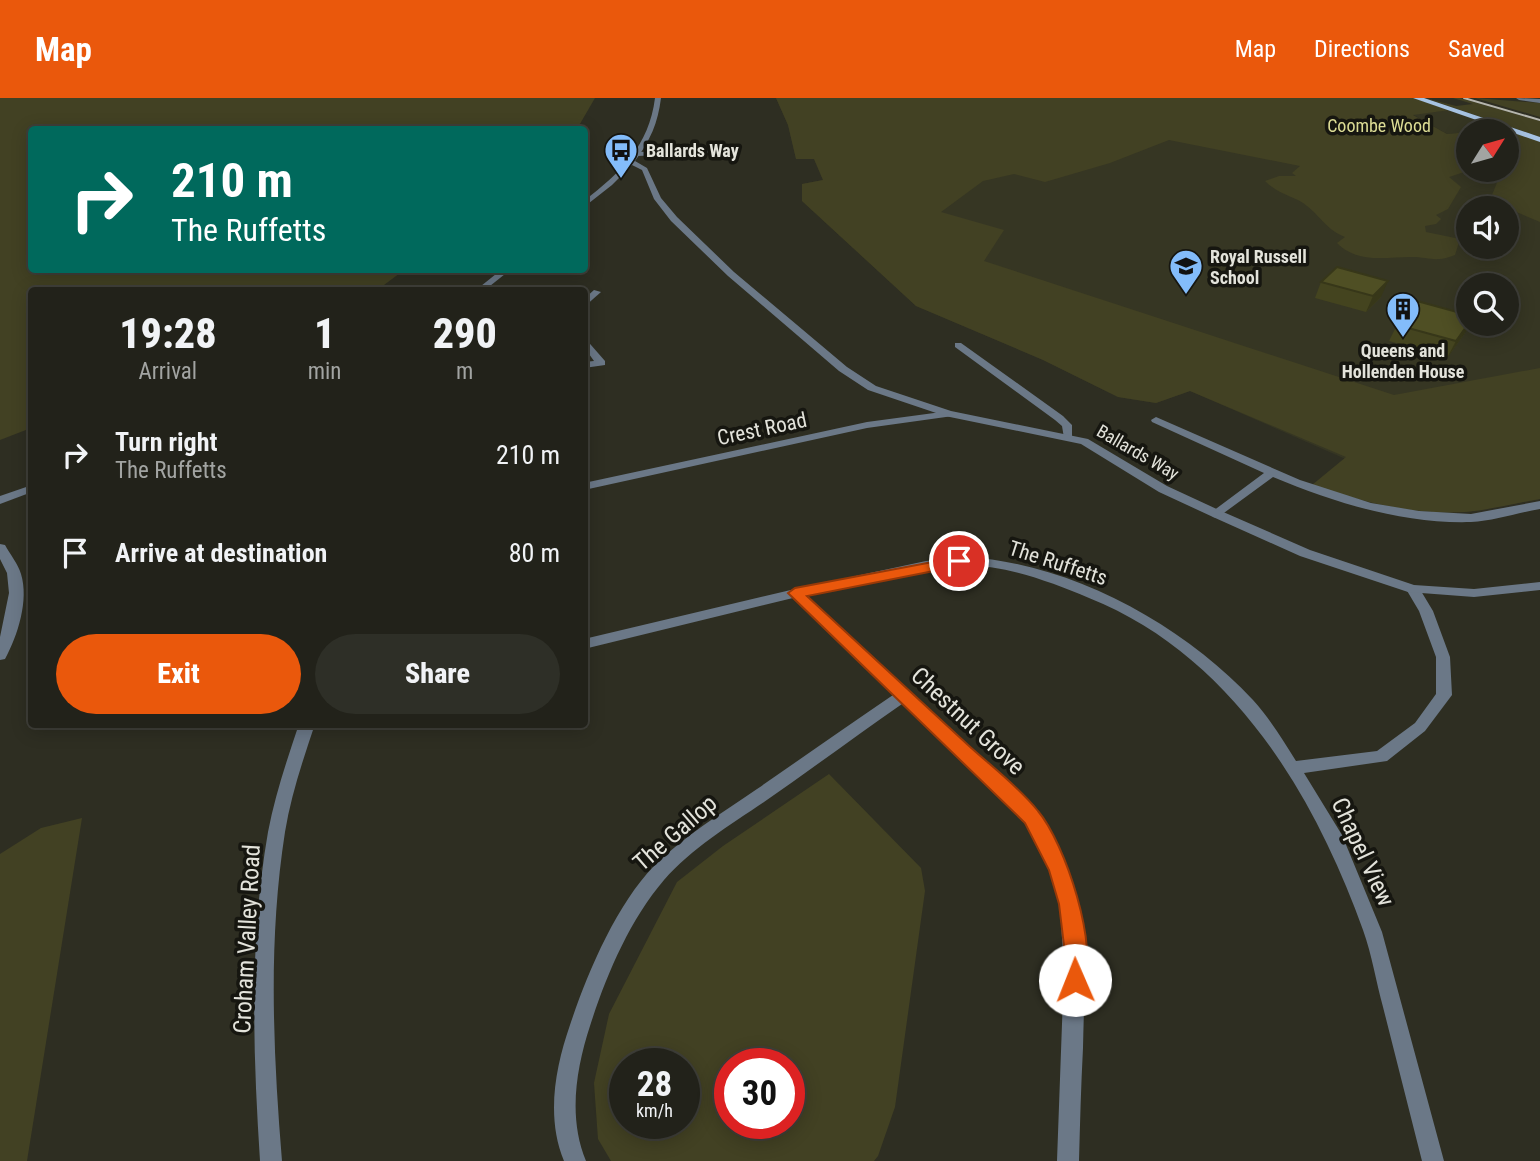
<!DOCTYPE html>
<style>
body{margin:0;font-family:"Roboto Condensed",sans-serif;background:#2e2f27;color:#f1f3f6;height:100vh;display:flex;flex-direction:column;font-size:26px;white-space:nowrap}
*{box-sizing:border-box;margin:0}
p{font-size:23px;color:#a2a4a2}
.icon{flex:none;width:38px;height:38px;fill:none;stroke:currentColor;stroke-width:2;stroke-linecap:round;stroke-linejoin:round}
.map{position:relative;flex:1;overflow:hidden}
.sheet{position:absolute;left:28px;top:189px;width:560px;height:441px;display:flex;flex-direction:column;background:#22221a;border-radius:7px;box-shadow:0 4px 18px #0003,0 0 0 2px #3f3f39}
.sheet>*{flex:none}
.banner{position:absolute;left:28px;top:28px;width:560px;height:147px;border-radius:7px;box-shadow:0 4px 18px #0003,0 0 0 2px #3f3f39;background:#00695c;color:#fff;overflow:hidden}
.needle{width:46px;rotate:53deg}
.fabs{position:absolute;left:1456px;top:21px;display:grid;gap:14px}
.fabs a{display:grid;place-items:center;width:63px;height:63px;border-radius:50%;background:#22221a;box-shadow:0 4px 18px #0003,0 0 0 2px #3f3f39;font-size:35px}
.speed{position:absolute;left:609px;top:950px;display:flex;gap:14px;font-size:35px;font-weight:700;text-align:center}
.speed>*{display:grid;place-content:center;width:91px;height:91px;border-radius:50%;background:#22221a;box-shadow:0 4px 18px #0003,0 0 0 2px #3f3f39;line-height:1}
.speed small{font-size:18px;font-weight:400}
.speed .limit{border:10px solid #d22;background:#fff;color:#111}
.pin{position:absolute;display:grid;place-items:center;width:60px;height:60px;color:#fff;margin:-30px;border:4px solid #fff;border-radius:50%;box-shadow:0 2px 7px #0007}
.me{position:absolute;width:77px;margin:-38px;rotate:359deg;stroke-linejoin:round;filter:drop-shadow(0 0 5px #0008)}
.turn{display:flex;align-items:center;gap:24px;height:147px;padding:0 28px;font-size:32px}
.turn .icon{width:91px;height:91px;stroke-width:2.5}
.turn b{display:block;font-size:49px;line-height:60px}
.eta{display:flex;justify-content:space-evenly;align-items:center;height:119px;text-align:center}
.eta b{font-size:42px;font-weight:800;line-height:49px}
.action{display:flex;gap:14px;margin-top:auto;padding:14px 28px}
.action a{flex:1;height:80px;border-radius:42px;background:#ea580c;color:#fff;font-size:28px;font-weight:800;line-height:80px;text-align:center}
.action a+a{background:#2e2f27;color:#f1f3f6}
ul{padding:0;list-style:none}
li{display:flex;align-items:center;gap:21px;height:98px;padding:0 28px}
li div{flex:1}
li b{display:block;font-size:26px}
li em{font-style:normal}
header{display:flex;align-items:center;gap:42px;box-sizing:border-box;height:98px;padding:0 35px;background:#ea580c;color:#fff}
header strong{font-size:33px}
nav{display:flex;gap:38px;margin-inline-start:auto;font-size:24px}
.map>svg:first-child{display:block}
.built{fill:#363623;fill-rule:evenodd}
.green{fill:#424123;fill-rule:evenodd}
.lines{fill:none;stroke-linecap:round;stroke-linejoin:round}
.minor{fill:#6b7887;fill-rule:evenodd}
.tertiary{fill:#6b7887;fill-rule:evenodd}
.primary{fill:#a7c3e2;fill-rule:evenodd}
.tram{stroke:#b5b5ac;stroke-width:2}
.wall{fill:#44441f}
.shaded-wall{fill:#373719}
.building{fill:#4f4f24;stroke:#373719;stroke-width:2}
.route{fill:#ea580c;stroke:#983908;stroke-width:2}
.labels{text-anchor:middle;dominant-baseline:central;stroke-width:7;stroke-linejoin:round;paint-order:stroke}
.far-park-label{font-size:18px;fill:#dddd95;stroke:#161610}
.far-poi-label{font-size:18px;font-weight:bold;fill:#e3e3db;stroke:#161610;text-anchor:start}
.far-street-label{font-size:18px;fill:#e3e3db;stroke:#161610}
.street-label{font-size:21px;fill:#e3e3db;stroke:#161610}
.near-street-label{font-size:24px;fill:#e3e3db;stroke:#161610}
</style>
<header>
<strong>Map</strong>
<nav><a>Map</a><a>Directions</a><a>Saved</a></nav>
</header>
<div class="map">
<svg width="1540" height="1063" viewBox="0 0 1540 1063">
<rect width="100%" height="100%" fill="#2e2e22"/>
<!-- built -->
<g class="built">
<path d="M776,0L1468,72H1507L1540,62V401L1467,414L1190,293L1156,305L1118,299L1043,262L916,208L802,103V86L823,82L814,61H796L788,27ZM1468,110H1507V149H1468ZM1468,187H1507V226H1468Z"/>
<polygon points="1450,12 1505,31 1447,36 1412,16"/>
</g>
<!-- green -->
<g class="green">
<polygon points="0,0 595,0 577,31 32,32 32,172 404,172 384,187 371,192 32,192 31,330 0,342"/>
<path d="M776,0H1413L1450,12L1413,17L1447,36L1468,34V72H1507V33H1479L1505,31L1540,43V124L1507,110L1488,107L1500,77L1464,74L1449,79L1461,89L1448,111L1436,117L1441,121L1436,126L1425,128L1426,134L1460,141L1455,157C1435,165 1430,159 1411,159C1385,159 1358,166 1337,145L1345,139C1327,132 1321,119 1307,108C1296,98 1280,98 1265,83L1279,78H1296L1292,75L1300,68L1169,42L1110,65L1045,84L1014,76L983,83L941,114L1004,132L984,163L1394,297L1540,270V401C1516,405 1490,412 1465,414C1412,417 1362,404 1312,387L1346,359L1190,293L1156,305L1118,299L1043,262L916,208L802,103V86L823,82L814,61H796L788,27Z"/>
<polygon points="1425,0 1456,8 1473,6 1453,0 1460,0 1540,23 1540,39"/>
<polygon points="1475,0 1540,5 1540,19"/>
<path d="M829,676L921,770L925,793L895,1009L878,1058L874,1063H611L598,1041L594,985L609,916L677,784L723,748ZM625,966H684V1026H625ZM730,966H789V1026H730Z"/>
<polygon points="82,720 27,1063 0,1063 0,756 41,730"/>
</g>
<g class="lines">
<!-- minor -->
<g class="minor">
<polygon points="721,51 723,54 638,58 635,56 638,54"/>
<polygon points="594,192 601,194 584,209 584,201"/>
<polygon points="584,239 605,263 605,267 584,270 584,264 594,263 584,249"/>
<polygon points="955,245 961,245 1063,318 1072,327 1072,340 1064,340 1062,328 1055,322 955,249"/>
<polygon points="949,313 954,316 953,318 867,330 584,392 584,385 867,324"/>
<path d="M1156,319L1300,382L1371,405L1419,413L1471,416L1540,403V411C1517,415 1494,423 1471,424C1403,426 1335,405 1273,379L1217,420L1213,419L1211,416L1213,413L1264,375L1152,324L1151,322Z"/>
<path d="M0,446L5,447C10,456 18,466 21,476C29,502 18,537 5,561L0,562V539L9,495L7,475L0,461Z"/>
<path d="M966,459C1071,465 1182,526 1253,602C1270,621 1283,642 1296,663L1377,653L1415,625L1436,596V559L1419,513L1406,491L1408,488H1418L1433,513L1450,559L1452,597L1425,633L1387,663L1304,675L1342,737L1382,834L1444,1063H1422C1409,1012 1396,960 1383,909C1376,884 1372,857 1363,832C1314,695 1230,556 1089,500C1051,484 1008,468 967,467C940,467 914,474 888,480C861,486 833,492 806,498L1021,696C1042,722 1059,748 1070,779C1089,833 1084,894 1083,950C1081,988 1080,1025 1079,1063H1057L1064,871L1060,810L1053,781L1043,756L1030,732L1009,706L902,606C856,638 810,672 764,704C730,727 691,751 664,782C629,823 606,878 590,928C576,971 568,1020 586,1063H564C546,1020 555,970 570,927C587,876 616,807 654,768C684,738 722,715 757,691C802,660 847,628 893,597L793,500L584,551V541L795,491L926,463Z"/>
<path d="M299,626H315C303,662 291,697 285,734C268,843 273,953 282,1063H260C253,953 249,843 268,734C275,697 287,662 299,626Z"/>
</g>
<!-- tertiary -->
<g class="tertiary">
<path d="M655,0H661C658,25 650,43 635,63L647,70L661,100L677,119L734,174L847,269L876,288L951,313L1088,341L1167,388L1221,413L1310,452L1414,487L1474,491L1540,484V492L1474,499L1408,494L1300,458L1213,419L1159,394L1081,346L945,318L868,292L839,273L728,178L671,123L654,101L642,72L632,67L612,87L584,109V103C621,74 649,48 655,0Z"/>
<polygon points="1516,0 1540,1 1540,5 1519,2"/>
<polygon points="501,172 510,172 485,192 476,192"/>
<polygon points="32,387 32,394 0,406 0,398"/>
</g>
<!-- primary -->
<polygon class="primary" points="1413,0 1424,0 1540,39 1540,44"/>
<!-- tram -->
<polyline class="tram" points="1464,0 1540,22"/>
</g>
<!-- wall -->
<g class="wall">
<polygon points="1321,184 1381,199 1366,214 1315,200"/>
<polygon points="1397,227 1465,235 1447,260 1389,243"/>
</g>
<!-- shaded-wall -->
<g class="shaded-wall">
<polygon points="1388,183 1381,199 1366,214 1373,198"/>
<polygon points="1468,226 1470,226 1465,235 1447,260 1456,243"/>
</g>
<!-- building -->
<g class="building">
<polygon points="1337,169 1388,183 1373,198 1321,184"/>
<polygon points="1417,203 1468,217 1468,226 1456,243 1397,227"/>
</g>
<!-- route -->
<path class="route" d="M959,459L964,460L966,463L964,467L807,498C861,548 914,597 968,647C991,668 1019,689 1038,713C1065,745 1100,850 1083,890L1075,893L1067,890L1064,882L1065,856L1059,806L1049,772L1025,725L788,495L795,490Z"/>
<!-- icons -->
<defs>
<symbol id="bus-pin" viewBox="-11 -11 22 30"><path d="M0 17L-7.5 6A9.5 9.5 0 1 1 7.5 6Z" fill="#83bcfa" stroke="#161610"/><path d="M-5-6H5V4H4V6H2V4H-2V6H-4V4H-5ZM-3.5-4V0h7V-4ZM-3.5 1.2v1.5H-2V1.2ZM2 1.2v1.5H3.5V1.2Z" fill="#111"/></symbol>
<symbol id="school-pin" viewBox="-11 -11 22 30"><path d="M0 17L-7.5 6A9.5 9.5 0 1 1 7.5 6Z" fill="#83bcfa" stroke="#161610"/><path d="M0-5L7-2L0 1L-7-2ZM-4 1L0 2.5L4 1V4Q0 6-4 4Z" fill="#111"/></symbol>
<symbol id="building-pin" viewBox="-11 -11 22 30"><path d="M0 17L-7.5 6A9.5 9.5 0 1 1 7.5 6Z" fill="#83bcfa" stroke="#161610"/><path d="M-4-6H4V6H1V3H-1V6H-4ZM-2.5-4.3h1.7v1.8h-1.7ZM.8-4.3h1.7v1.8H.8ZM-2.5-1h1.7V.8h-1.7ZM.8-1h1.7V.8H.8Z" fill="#111"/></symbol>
</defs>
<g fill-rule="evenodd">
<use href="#bus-pin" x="602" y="33" width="38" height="52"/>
<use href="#school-pin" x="1167" y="149" width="38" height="52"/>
<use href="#building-pin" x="1384" y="192" width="38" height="52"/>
</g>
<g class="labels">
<!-- far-park labels -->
<g class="far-park-label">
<text x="1379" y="27">Coombe Wood</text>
</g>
<!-- far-poi labels -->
<g class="far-poi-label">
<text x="646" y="52">Ballards Way</text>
<text x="1210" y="158">Royal Russell<tspan x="1210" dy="21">School</tspan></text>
<text x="1403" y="252" text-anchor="middle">Queens and<tspan x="1403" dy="21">Hollenden House</tspan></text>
</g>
<!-- far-street labels -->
<g class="far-street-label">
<text transform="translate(1138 354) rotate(30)">Ballards Way</text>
</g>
<!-- street labels -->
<g class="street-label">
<text transform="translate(762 331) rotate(-12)">Crest Road</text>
<text transform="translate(1058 465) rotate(18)">The Ruffetts</text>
</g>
<!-- near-street labels -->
<g class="near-street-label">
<text transform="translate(968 623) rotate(43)">Chestnut Grove</text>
<text transform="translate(675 735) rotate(-41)">The Gallop</text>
<text transform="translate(1363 754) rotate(65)">Chapel View</text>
<text transform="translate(247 841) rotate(-87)">Croham Valley Road</text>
</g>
</g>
</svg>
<div class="fabs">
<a><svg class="needle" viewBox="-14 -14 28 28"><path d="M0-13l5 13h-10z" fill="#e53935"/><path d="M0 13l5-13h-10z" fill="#a2a4a2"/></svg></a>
<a><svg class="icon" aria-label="sound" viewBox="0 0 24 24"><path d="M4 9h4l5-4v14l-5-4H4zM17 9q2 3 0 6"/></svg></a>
<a><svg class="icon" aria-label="search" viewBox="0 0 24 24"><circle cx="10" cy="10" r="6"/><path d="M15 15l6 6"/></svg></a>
</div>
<div class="speed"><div>28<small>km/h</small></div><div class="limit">30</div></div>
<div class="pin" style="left:959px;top:463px;background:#d93025"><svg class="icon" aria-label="arrive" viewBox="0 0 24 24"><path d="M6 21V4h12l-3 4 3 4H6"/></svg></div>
<svg class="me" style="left:1075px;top:882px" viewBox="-20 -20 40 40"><circle r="19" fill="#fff"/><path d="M0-13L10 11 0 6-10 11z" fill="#ea580c"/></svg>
<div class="banner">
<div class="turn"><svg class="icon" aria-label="right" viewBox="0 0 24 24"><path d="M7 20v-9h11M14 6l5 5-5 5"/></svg><div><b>210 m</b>The Ruffetts</div></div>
</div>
<section class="sheet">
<div class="eta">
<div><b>19:28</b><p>Arrival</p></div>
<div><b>1</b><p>min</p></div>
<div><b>290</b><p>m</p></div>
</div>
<ul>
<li><svg class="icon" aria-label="right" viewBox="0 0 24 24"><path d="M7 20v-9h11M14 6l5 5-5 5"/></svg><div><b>Turn right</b><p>The Ruffetts</p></div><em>210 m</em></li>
<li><svg class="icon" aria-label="arrive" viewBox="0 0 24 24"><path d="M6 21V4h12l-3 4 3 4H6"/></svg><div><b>Arrive at destination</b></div><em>80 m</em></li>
</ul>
<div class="action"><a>Exit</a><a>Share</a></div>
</section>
</div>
